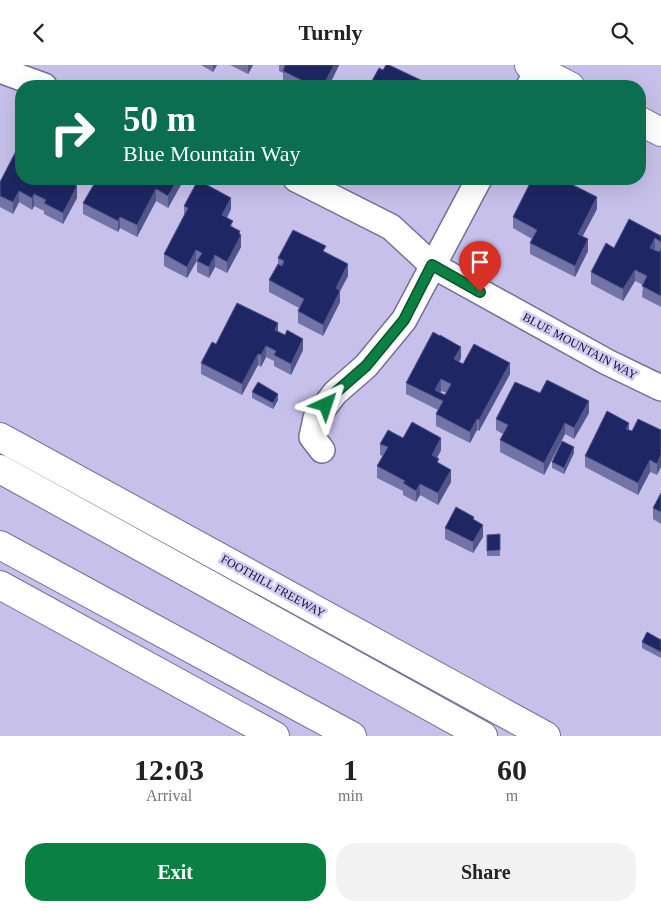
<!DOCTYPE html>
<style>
body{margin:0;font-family:Georgia,serif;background:#f2f2f2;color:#222;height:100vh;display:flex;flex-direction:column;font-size:19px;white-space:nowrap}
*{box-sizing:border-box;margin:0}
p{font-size:16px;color:#767676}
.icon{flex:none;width:28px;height:28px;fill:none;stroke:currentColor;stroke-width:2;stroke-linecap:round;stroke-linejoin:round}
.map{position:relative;height:671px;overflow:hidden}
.sheet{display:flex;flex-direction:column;background:#fff;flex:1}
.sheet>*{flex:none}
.hud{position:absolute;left:15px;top:15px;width:631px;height:105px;border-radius:20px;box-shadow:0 5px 20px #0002;background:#0b6e4f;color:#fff;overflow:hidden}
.pin{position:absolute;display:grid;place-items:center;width:42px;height:42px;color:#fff;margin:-51px -21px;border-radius:50% 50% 50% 0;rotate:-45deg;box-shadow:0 0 5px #0007}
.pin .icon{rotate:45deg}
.me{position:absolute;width:55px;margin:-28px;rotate:42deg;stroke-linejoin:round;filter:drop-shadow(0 0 4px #0008)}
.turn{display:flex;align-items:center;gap:18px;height:105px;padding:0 25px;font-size:22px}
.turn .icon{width:65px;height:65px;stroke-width:2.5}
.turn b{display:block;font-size:35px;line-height:42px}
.eta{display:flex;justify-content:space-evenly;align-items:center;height:85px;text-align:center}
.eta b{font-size:30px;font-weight:700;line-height:35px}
.cta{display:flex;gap:10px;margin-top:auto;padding:10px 25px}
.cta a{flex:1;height:58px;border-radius:20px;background:#0b8043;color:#fff;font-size:20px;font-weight:700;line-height:58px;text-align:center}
.cta a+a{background:#f2f2f2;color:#222}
header{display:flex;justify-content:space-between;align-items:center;height:65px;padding:0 25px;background:#fff;font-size:22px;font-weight:700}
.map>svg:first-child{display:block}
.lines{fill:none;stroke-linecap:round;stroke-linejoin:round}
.street-casing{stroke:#756e95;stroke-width:28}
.primary-casing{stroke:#756e95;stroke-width:30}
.highway-casing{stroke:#756e95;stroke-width:30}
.street{stroke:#fff;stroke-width:25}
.primary{stroke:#fff;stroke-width:28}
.highway{stroke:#fff;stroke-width:28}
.wall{fill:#7274a7;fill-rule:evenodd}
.shaded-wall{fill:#51558c}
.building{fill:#1e2763;stroke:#51558c;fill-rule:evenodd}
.route-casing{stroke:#07532c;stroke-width:12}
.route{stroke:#0b8043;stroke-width:9}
.labels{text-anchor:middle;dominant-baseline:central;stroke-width:5;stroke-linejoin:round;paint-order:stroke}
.street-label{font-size:12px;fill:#13101f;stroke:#d4cdf9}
</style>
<header><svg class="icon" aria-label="back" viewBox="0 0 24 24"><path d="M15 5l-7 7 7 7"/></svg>Turnly<svg class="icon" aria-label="search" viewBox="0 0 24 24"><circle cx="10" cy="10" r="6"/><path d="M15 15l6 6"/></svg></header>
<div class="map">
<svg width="661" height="671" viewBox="0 0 661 671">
<rect width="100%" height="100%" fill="#c7c0eb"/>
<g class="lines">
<defs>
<g id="street">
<polyline points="0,5 44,21"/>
<polyline points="529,21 538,5"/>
<polyline points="296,114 391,162 432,200 607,297 661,323"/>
<polyline points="322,385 312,372 316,353 335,328 366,301 404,255 479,114"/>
</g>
<g id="primary">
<polyline points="529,0 570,21"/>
<polyline points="640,56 661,67"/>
</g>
<g id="highway">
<polyline points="0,372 546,671"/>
<polyline points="0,404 483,671"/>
<polyline points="0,480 352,671"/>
<polyline points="0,520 275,671"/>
</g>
</defs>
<!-- street casing -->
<use href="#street" class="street-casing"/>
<!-- primary casing -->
<use href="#primary" class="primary-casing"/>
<!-- highway casing -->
<use href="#highway" class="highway-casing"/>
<!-- street -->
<use href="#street" class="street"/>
<!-- primary -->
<use href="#primary" class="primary"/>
<!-- highway -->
<use href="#highway" class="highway"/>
</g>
<!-- wall -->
<g class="wall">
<polygon points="201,0 217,0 213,7"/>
<polygon points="230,0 253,0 248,9"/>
<polygon points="279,0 339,0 329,21 291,21 283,17 283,8 279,6"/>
<polygon points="182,114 182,118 168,143 156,136 137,172 120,163 118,167 83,149 83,138"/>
<polygon points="0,117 77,133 63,159 44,149 44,146 34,141 32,145 19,137 13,149 0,142"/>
<polygon points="184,141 231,144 227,153 233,162 240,170 241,182 227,208 215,202 209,213 197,207 197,197 196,197 187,213 164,201 164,189 184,151"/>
<polygon points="597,144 582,172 588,186 575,212 530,189 530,178 532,174 513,163 513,152"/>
<polygon points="661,171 661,242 642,232 643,220 635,216 623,236 591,219 591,207"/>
<polygon points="326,187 348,211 340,226 340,237 323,271 298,258 298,246 299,243 269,227 269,215 278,199 278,193"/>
<polygon points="278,267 303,285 291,310 274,301 274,296 266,292 261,302 258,300 242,330 201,309 201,298 216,279"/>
<path d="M461,293L459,297L463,299L510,309L479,366L477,365L470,378L436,361V349L438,345L406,329V318ZM441,326L446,328L445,330L440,328Z"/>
<polygon points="252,327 278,335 273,344 252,333"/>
<polygon points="589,348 574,374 565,369 544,410 500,387 500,375 503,369 496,365 496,354"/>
<polygon points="629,365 632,366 661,365 657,410 650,407 638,430 585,402 585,391"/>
<polygon points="403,373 441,385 437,393 439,399 451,417 438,440 420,430 416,437 403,430 403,426 377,413 377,401 383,391 380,390 380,379"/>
<polygon points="574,388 564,409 552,403 552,397"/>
<polygon points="661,428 661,459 653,454 653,443"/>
<polygon points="474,455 483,472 473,488 445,474 445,463"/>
<polygon points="500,469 500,491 487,491 487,470"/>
<polygon points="661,575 661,593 642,583 642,577"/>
</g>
<!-- shaded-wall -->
<g class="shaded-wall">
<polygon points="213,0 217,0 213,7"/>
<polygon points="248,0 253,0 248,9"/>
<polygon points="334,0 339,0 329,21 323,21"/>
<polygon points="178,114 182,114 182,118 168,143 168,131"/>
<polygon points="77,121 77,133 63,159 63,148"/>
<polygon points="156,124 156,136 137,172 137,160"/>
<polygon points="19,126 19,137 13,149 13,137"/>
<polygon points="34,129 34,141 32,145 32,133"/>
<polygon points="597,132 597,144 578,180 578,169"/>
<polygon points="231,133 231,144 222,162 222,150"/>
<polygon points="120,152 120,163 118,167 118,156"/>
<polygon points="240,166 240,172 241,170 241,182 227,208 227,197"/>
<polygon points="655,173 655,185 650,183"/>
<polygon points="588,174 588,186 575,212 575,201"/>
<polygon points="196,185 196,197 187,213 187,202"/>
<polygon points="215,190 215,202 209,213 209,202"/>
<polygon points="348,199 348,211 340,226 340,237 323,271 323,260 336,223"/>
<polygon points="635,205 635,216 623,236 623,224"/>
<polygon points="278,258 278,270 275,265"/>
<polygon points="303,274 303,285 291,310 291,299"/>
<polygon points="266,281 266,292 261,302 261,290"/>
<polygon points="461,282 461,293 454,306 454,294"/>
<polygon points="258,289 258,300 242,330 242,319"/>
<polygon points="510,298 510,309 479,366 479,355"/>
<polygon points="441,314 441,326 437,333 435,325"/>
<polygon points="278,329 278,335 273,344 273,338"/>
<polygon points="589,336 589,348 574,374 574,363"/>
<polygon points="477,354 477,365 470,378 470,367"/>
<polygon points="565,358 565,369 544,410 544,398"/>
<polygon points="629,358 629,369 626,364"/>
<polygon points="441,373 441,385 432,402 432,390"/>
<polygon points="574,382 574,388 564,409 564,403"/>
<polygon points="661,390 661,402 657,410 657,399"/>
<polygon points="650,395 650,407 638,430 638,418"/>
<polygon points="451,405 451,417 438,440 438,428"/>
<polygon points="420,419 420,430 416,437 416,426"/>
<polygon points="483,460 483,472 473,488 473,477"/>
</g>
<!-- building -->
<g class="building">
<polygon points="285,0 334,0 323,21 313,21 283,6"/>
<polygon points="386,0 389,0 427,18 426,21 369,21 379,3 383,5"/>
<polygon points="16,86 21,88 21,114 63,114 77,121 63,148 44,138 46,135 34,129 32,133 19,126 13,137 0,131 0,117"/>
<polygon points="97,114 178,114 168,131 156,124 137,160 120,152 118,156 83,138"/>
<polygon points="532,114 561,114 597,132 578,169 588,174 575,201 530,178 537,165 513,152"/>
<polygon points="198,115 231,133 222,150 233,156 230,161 240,166 239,169 241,170 227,197 215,190 209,202 197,196 202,188 196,185 187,202 164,189 188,143 184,141"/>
<polygon points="629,154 661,171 661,177 655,173 650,183 659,187 661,184 661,231 642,221 647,211 635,205 623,224 591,207 606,178 614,183"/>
<polygon points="293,165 326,181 323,186 348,199 336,223 340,226 323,260 298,246 304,234 269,215 278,199 282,201 284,196 278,193"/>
<polygon points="237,238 278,258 275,265 285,270 287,265 303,274 291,299 274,290 276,286 266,281 261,290 258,289 242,319 201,298 212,277 216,279"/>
<path d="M433,267L440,271V270L461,282L454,294L463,299L474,279L510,298L479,355L477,354L470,367L436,349L443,336L406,318ZM441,314L451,319L445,330L435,325Z"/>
<polygon points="547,315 589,336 574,363 565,358 544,398 500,375 508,360 496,354 515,317 540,328"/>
<polygon points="258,317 278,329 273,338 252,327"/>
<polygon points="607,346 629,358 626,364 632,366 638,354 661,365 661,390 657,399 650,395 638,418 585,391"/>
<polygon points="412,357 441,373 432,390 439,394 437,397 451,405 438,428 420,419 416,426 403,418 405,416 377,401 388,382 380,379 388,365 403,373"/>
<polygon points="562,376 574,382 564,403 552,397"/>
<polygon points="661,428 661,447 653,443"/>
<polygon points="456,442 474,452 473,454 483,460 473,477 445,463"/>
<polygon points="500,469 500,485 487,486 487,470"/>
<polygon points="647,567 661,575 661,587 642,577"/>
</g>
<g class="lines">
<defs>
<polyline id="route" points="326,340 335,328 366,301 404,255 432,200 480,227"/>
</defs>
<!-- route casing -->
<use href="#route" class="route-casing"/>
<!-- route -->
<use href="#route" class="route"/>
</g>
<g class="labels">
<!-- street labels -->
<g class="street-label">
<text transform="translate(580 281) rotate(28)">BLUE MOUNTAIN WAY</text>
<text transform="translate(273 521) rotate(29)">FOOTHILL FREEWAY</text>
</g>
</g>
</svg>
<div class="pin" style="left:480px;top:227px;background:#d93025"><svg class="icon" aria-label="arrive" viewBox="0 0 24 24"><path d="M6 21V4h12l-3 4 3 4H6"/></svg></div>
<svg class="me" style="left:326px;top:340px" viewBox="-20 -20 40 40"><path d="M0-17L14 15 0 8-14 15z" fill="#0b8043" stroke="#fff" stroke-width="4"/></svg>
<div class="hud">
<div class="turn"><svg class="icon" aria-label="right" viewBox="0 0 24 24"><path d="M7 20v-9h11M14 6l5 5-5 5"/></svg><div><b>50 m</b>Blue Mountain Way</div></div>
</div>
</div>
<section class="sheet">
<div class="eta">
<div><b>12:03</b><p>Arrival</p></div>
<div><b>1</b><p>min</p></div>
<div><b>60</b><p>m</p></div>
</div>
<div class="cta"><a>Exit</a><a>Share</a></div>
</section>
